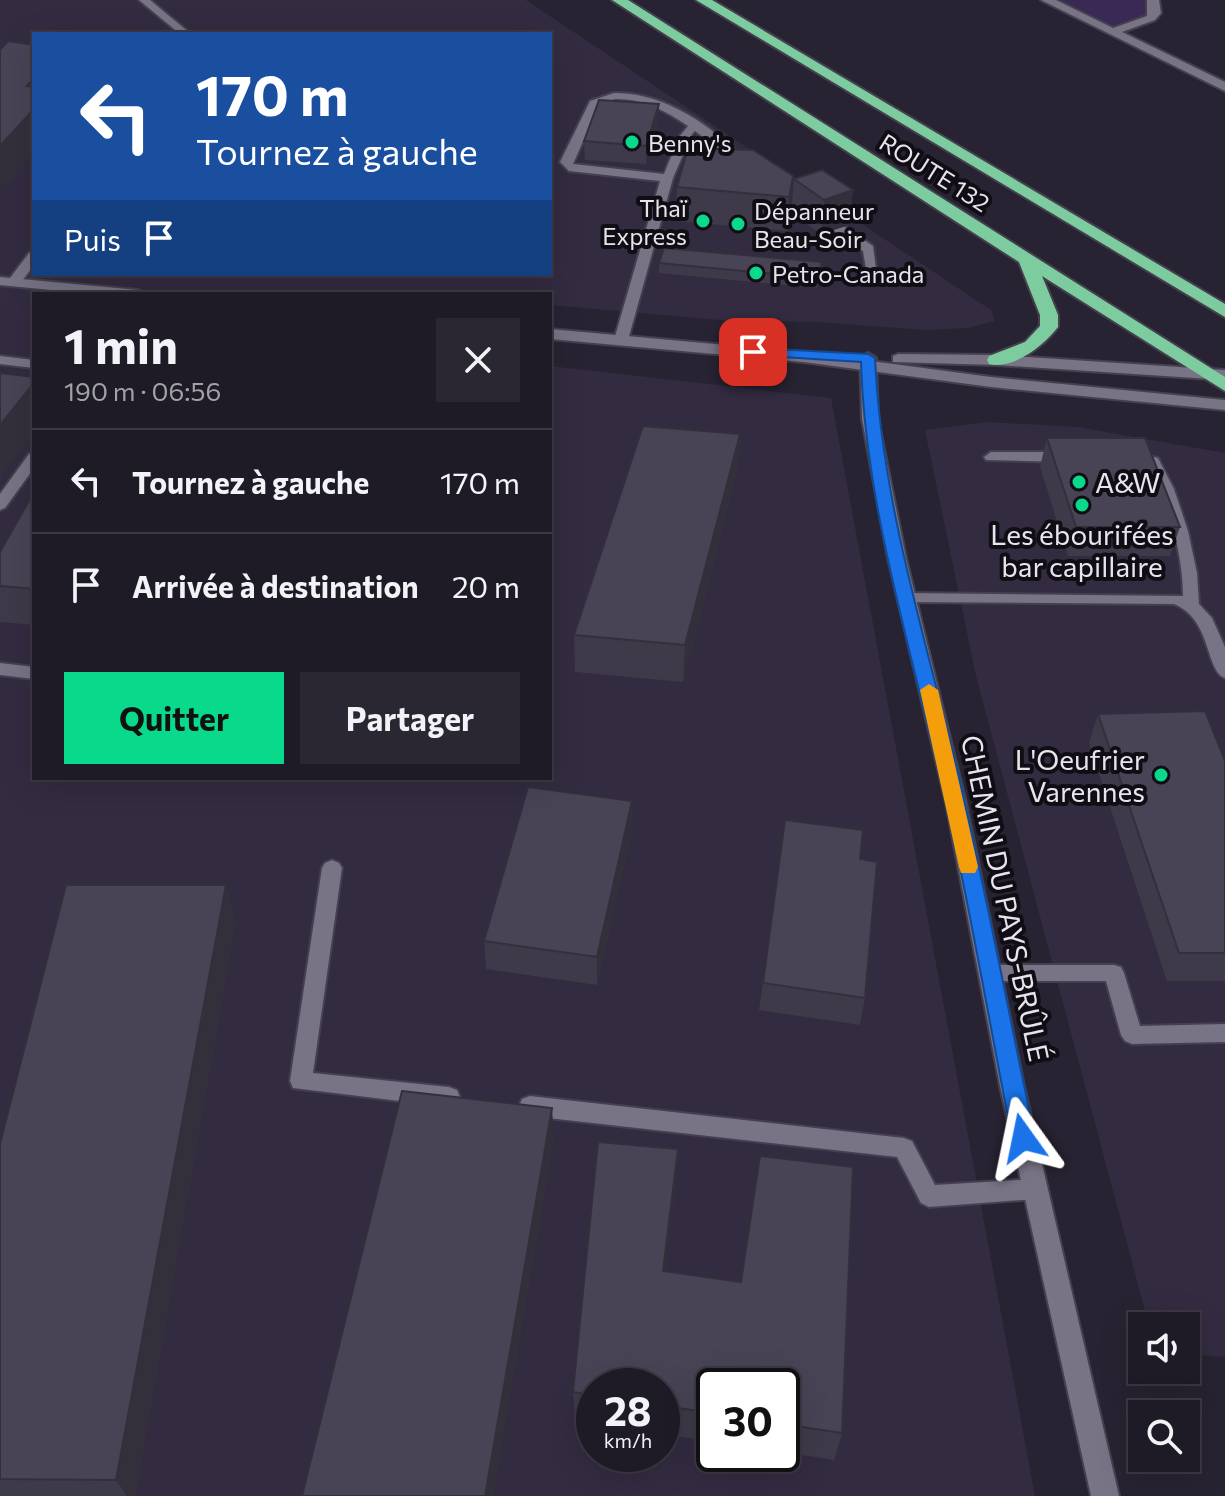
<!DOCTYPE html>
<html lang="fr">
<meta charset="utf-8">
<style>
body{margin:0;font-family:Commissioner,sans-serif;background:#2b2732;color:#f1f3f6;height:100vh;display:flex;flex-direction:column;font-size:30px;white-space:nowrap}
*{box-sizing:border-box;margin:0}
p{font-size:26px;color:#a1a1a7}
.icon{flex:none;width:44px;height:44px;fill:none;stroke:currentColor;stroke-width:2;stroke-linecap:round;stroke-linejoin:round}
.map{position:relative;flex:1;overflow:hidden}
.side{position:absolute;left:32px;top:292px;width:520px;height:488px;display:flex;flex-direction:column;background:#1e1a26;border-radius:0px;box-shadow:0 8px 32px #0002,0 0 0 2px #3c3843}
.side>*{flex:none}
.guide{position:absolute;left:32px;top:32px;width:520px;height:244px;border-radius:0px;box-shadow:0 8px 32px #0002,0 0 0 2px #3c3843;background:#1a4fa0;color:#fff;overflow:hidden}
.tools{position:absolute;left:1128px;top:1312px;display:grid;gap:16px}
.tools a{display:grid;place-items:center;width:72px;height:72px;border-radius:0px;background:#1e1a26;box-shadow:0 8px 32px #0002,0 0 0 2px #3c3843;font-size:40px}
.speed{position:absolute;left:576px;top:1368px;display:flex;gap:16px;font-size:40px;font-weight:700;text-align:center}
.speed>*{display:grid;place-content:center;width:104px;height:104px;border-radius:50%;background:#1e1a26;box-shadow:0 8px 32px #0002,0 0 0 2px #3c3843;line-height:1}
.speed small{font-size:20px;font-weight:400}
.speed .limit{border:4px solid #111;border-radius:12px;background:#fff;color:#111}
.pin{position:absolute;display:grid;place-items:center;width:68px;height:68px;color:#fff;margin:-34px;border-radius:16px;box-shadow:0 4px 12px #0006}
.me{position:absolute;width:88px;margin:-44px;rotate:348deg;stroke-linejoin:round;filter:drop-shadow(0 0 6px #0008)}
.turn{display:flex;align-items:center;gap:28px;height:168px;padding:0 32px;font-size:36px}
.turn .icon{width:104px;height:104px;stroke-width:2.5}
.turn b{display:block;font-size:56px;line-height:68px}
.then{display:flex;align-items:center;height:76px;padding:0 32px;background:#0003;gap:16px;font-size:30px}
.round{display:grid;place-items:center;flex:none;width:84px;height:84px;border-radius:0px;background:#2b2732}
.summary{display:flex;align-items:center;justify-content:space-between;height:136px;padding:0 32px}
h1{font-size:48px;font-weight:700;line-height:60px}
.action{display:flex;gap:16px;margin-top:auto;padding:16px 32px}
.action a{flex:1;height:92px;border-radius:0px;background:#09d98b;color:#111;font-size:32px;font-weight:700;line-height:92px;text-align:center}
.action a+a{background:#2b2732;color:#f1f3f6}
ul{padding:0;list-style:none}
li{display:flex;align-items:center;gap:24px;height:104px;padding:0 32px;border-top:2px solid #3c3843}
li div{flex:1}
li b{display:block;font-size:30px}
li em{font-style:normal}
.map>svg:first-child{display:block}
.built{fill:#332b40;fill-rule:evenodd}
.green{fill:#392954}
.lines{fill:none;stroke-linecap:round;stroke-linejoin:round}
.lane-casing{stroke:#44404d;stroke-width:4}
.street-casing{stroke:#44404d;stroke-width:4}
.secondary-casing{stroke:#44404d;stroke-width:4}
.highway-casing{stroke:#44404d;stroke-width:4}
.lane{fill:#787385;fill-rule:evenodd}
.street{fill:#787385;fill-rule:evenodd}
.secondary{fill:#787385;fill-rule:evenodd}
.highway{fill:#7dcca0;fill-rule:evenodd}
.wall{fill:#3f3a49}
.shaded-wall{fill:#33303c}
.building{fill:#494455;stroke:#33303c;stroke-width:2}
.route{fill:#1a73e8;stroke:#114b97;stroke-width:2}
.slow{fill:#f59e0b}
.poi-dot{fill:#09d98b;stroke:#100e14;stroke-width:3}
.labels{text-anchor:middle;dominant-baseline:central;stroke-width:8;stroke-linejoin:round;paint-order:stroke}
.far-poi-label{font-size:24px;fill:#e7e4ee;stroke:#100e14;text-anchor:start}
.far-street-label{font-size:24px;fill:#e7e4ee;stroke:#100e14}
.poi-label{font-size:28px;fill:#e7e4ee;stroke:#100e14;text-anchor:start}
.street-label{font-size:28px;fill:#e7e4ee;stroke:#100e14}
</style>
<div class="map">
<svg width="1225" height="1496" viewBox="0 0 1225 1496">
<rect width="100%" height="100%" fill="#282332"/>
<!-- built -->
<g class="built">
<path d="M0,0H526L991,310L995,321L968,328L925,330L818,322L730,321L550,305V294H34V778H550V366L831,398L1035,1496H0ZM34,34H550V274H34ZM594,1386H662V1454H594ZM714,1386H782V1454H714Z"/>
<polygon points="988,422 1078,427 1225,453 1225,1357 1186,1354 1186,1326 1149,1326 976,676 925,430"/>
</g>
<!-- green -->
<polygon class="green" points="1047,0 1153,0 1155,13 1112,32"/>
<g class="lines">
<defs>
<g id="lane">
<polygon points="139,0 150,0 191,34 180,34"/>
<path d="M614,93C665,92 713,127 748,162L738,164L695,131L692,134L673,178L628,340L621,344L614,340L660,181L569,171L560,162L590,101ZM615,99C644,99 664,110 688,126L679,137L664,174L573,164L599,105Z"/>
<polygon points="834,225 842,225 873,246 876,269 866,269 863,251 834,231"/>
<polygon points="34,252 34,265 19,285 9,285 7,282 29,253"/>
<polygon points="0,356 34,360 34,368 0,364"/>
<polygon points="34,452 34,468 5,508 0,510 0,494 29,454"/>
<polygon points="991,452 1065,452 1072,457 1065,462 986,460 984,457"/>
<path d="M1134,452L1158,458L1174,489L1188,531L1197,573L1199,604L1212,618L1225,647V678C1205,671 1212,619 1174,604L901,602L899,598L901,594L907,593L1183,596C1183,553 1168,502 1147,464L1129,460L1127,457Z"/>
<polygon points="0,663 34,667 34,679 0,675"/>
<polygon points="332,860 339,863 342,868 313,1073 449,1087 457,1090 460,1097 457,1104 449,1107 293,1088 290,1081 322,868 325,863"/>
<polygon points="989,965 1114,965 1121,967 1124,973 1140,1026 1225,1024 1225,1042 1132,1044 1125,1041 1121,1035 1106,981 989,981 982,979 979,973 982,967"/>
<polygon points="530,1096 904,1138 912,1141 935,1185 1035,1179 1043,1182 1046,1189 1043,1196 1035,1199 929,1207 921,1203 897,1157 530,1116 522,1113 519,1106 522,1099"/>
</g>
<g id="street">
<polygon points="1041,0 1056,0 1113,28 1147,16 1147,0 1159,0 1161,13 1155,20 1122,32 1225,82 1225,91"/>
<polygon points="868,353 876,358 878,419 906,558 966,803 1024,1086 1119,1496 1091,1496 1000,1086 946,803 888,558 862,419 860,358"/>
</g>
<g id="secondary">
<polygon points="0,277 138,290 145,294 92,294 0,285"/>
<polygon points="550,329 803,352 991,377 1225,400 1225,410 991,387 803,362 550,339"/>
<polygon points="898,354 996,355 1225,370 1225,380 996,365 893,362 893,356"/>
</g>
<g id="highway">
<path d="M612,0H628L1225,377V391L1042,276L1058,315V327C1044,345 1014,370 989,364L987,360L989,356L1025,342L1040,326V315L1019,262Z"/>
<polygon points="696,0 712,0 1225,304 1225,317"/>
</g>
</defs>
<!-- lane casing -->
<use href="#lane" class="lane-casing"/>
<!-- street casing -->
<use href="#street" class="street-casing"/>
<!-- secondary casing -->
<use href="#secondary" class="secondary-casing"/>
<!-- highway casing -->
<use href="#highway" class="highway-casing"/>
<!-- lane -->
<use href="#lane" class="lane"/>
<!-- street -->
<use href="#street" class="street"/>
<!-- secondary -->
<use href="#secondary" class="secondary"/>
<!-- highway -->
<use href="#highway" class="highway"/>
</g>
<!-- wall -->
<g class="wall">
<polygon points="659,104 658,122 646,164 585,160 584,141"/>
<polygon points="793,176 790,210 786,231 676,221 677,187"/>
<polygon points="794,179 853,190 849,225 821,234 791,213"/>
<polygon points="659,263 821,271 817,288 659,273"/>
<polygon points="740,434 737,470 683,682 575,672 574,635"/>
<polygon points="1047,438 1180,527 1170,556 1068,556 1040,467"/>
<polygon points="34,492 34,625 0,622 0,552"/>
<polygon points="1098,714 1225,761 1225,981 1167,981 1089,743"/>
<polygon points="632,801 632,830 597,985 486,969 484,941"/>
<polygon points="860,859 865,998 860,1025 759,1010 763,983"/>
<polygon points="236,920 135,1496 0,1496 0,1144"/>
<polygon points="678,1149 676,1182 665,1271 842,1433 834,1460 782,1452 782,1386 714,1386 714,1442 662,1434 662,1386 594,1386 594,1423 575,1420 573,1392"/>
</g>
<!-- shaded-wall -->
<g class="shaded-wall">
<polygon points="34,78 34,152 3,188 0,179 0,146 27,86"/>
<polygon points="659,104 658,122 646,164 646,146"/>
<polygon points="793,176 790,210 786,231 789,197"/>
<polygon points="853,190 849,225 821,234 824,200"/>
<polygon points="34,383 34,434 0,478 0,425"/>
<polygon points="740,434 737,470 683,682 685,645"/>
<polygon points="632,801 632,830 597,985 597,957"/>
<polygon points="226,885 236,920 135,1496 127,1496 116,1480"/>
<polygon points="552,1108 554,1141 494,1496 485,1496"/>
<polygon points="678,1149 676,1182 662,1302 663,1271"/>
</g>
<!-- building -->
<g class="building">
<polygon points="8,41 34,45 34,78 27,86 34,87 34,109 0,146 0,50"/>
<polygon points="599,100 659,104 646,146 584,141"/>
<polygon points="688,148 753,150 793,176 789,197 677,187"/>
<polygon points="822,170 853,190 824,200 794,179"/>
<polygon points="664,248 822,262 818,278 659,263"/>
<polygon points="0,373 34,377 34,383 0,425"/>
<polygon points="643,426 740,434 685,645 574,635"/>
<polygon points="1047,438 1145,438 1180,527 1076,527"/>
<polygon points="34,492 34,589 0,586 0,552"/>
<polygon points="1205,711 1225,761 1225,953 1179,953 1098,714"/>
<polygon points="528,787 632,801 597,957 484,941"/>
<polygon points="785,820 863,830 860,859 877,862 865,998 763,983"/>
<polygon points="66,885 226,885 116,1480 0,1479 0,1144"/>
<polygon points="402,1091 552,1108 485,1496 302,1496"/>
<polygon points="598,1142 678,1149 663,1271 741,1282 760,1156 853,1167 842,1433 782,1424 782,1386 714,1386 714,1413 662,1406 662,1386 594,1386 594,1395 573,1392"/>
</g>
<!-- route -->
<path class="route" d="M753,348L868,354L875,358C881,497 924,634 957,769C986,891 1009,1015 1035,1138L1031,1145L1023,1148L1015,1145L1012,1138C988,1015 967,890 938,768C907,635 865,499 861,362L748,355V349Z"/>
<!-- slow -->
<polygon class="slow" points="929,684 938,690 978,867 975,873 961,873 959,867 920,690"/>
<!-- markers -->
<g class="poi-dot">
<circle cx="632" cy="142" r="8"/>
<circle cx="703" cy="221" r="8"/>
<circle cx="738" cy="224" r="8"/>
<circle cx="756" cy="273" r="8"/>
<circle cx="1079" cy="482" r="8"/>
<circle cx="1082" cy="505" r="8"/>
<circle cx="1161" cy="775" r="8"/>
</g>
<g class="labels">
<!-- far-poi labels -->
<g class="far-poi-label">
<text x="648" y="142">Benny's</text>
<text x="687" y="207" text-anchor="end">Thaï<tspan x="687" dy="28">Express</tspan></text>
<text x="754" y="210">Dépanneur<tspan x="754" dy="28">Beau-Soir</tspan></text>
<text x="772" y="273">Petro-Canada</text>
</g>
<!-- far-street labels -->
<g class="far-street-label">
<text transform="translate(935 172) rotate(32)">ROUTE 132</text>
</g>
<!-- poi labels -->
<g class="poi-label">
<text x="1095" y="482">A&amp;W</text>
<text x="1082" y="534" text-anchor="middle">Les ébourifées<tspan x="1082" dy="32">bar capillaire</tspan></text>
<text x="1145" y="759" text-anchor="end">L'Oeufrier<tspan x="1145" dy="32">Varennes</tspan></text>
</g>
<!-- street labels -->
<g class="street-label">
<text transform="translate(1006 898) rotate(78)">CHEMIN DU PAYS-BRÛLÉ</text>
</g>
</g>
</svg>
<div class="tools">
<a><svg class="icon" aria-label="sound" viewBox="0 0 24 24"><path d="M4 9h4l5-4v14l-5-4H4zM17 9q2 3 0 6"/></svg></a>
<a><svg class="icon" aria-label="search" viewBox="0 0 24 24"><circle cx="10" cy="10" r="6"/><path d="M15 15l6 6"/></svg></a>
</div>
<div class="speed"><div>28<small>km/h</small></div><div class="limit">30</div></div>
<div class="pin" style="left:753px;top:352px;background:#d93025"><svg class="icon" aria-label="arrive" viewBox="0 0 24 24"><path d="M6 21V4h12l-3 4 3 4H6"/></svg></div>
<svg class="me" style="left:1023px;top:1138px" viewBox="-20 -20 40 40"><path d="M0-17L14 15 0 8-14 15z" fill="#1a73e8" stroke="#fff" stroke-width="4"/></svg>
<div class="guide">
<div class="turn"><svg class="icon" aria-label="left" viewBox="0 0 24 24"><path d="M17 20v-9H6M10 6l-5 5 5 5"/></svg><div><b>170 m</b>Tournez à gauche</div></div>
<div class="then">Puis<svg class="icon" aria-label="arrive" viewBox="0 0 24 24"><path d="M6 21V4h12l-3 4 3 4H6"/></svg></div>
</div>
<section class="side">
<div class="summary"><div><h1>1 min</h1><p>190 m · 06:56</p></div><a class="round"><svg class="icon" aria-label="close" viewBox="0 0 24 24"><path d="M6 6l12 12M18 6L6 18"/></svg></a></div>
<ul>
<li><svg class="icon" aria-label="left" viewBox="0 0 24 24"><path d="M17 20v-9H6M10 6l-5 5 5 5"/></svg><div><b>Tournez à gauche</b></div><em>170 m</em></li>
<li><svg class="icon" aria-label="arrive" viewBox="0 0 24 24"><path d="M6 21V4h12l-3 4 3 4H6"/></svg><div><b>Arrivée à destination</b></div><em>20 m</em></li>
</ul>
<div class="action"><a>Quitter</a><a>Partager</a></div>
</section>
</div>
